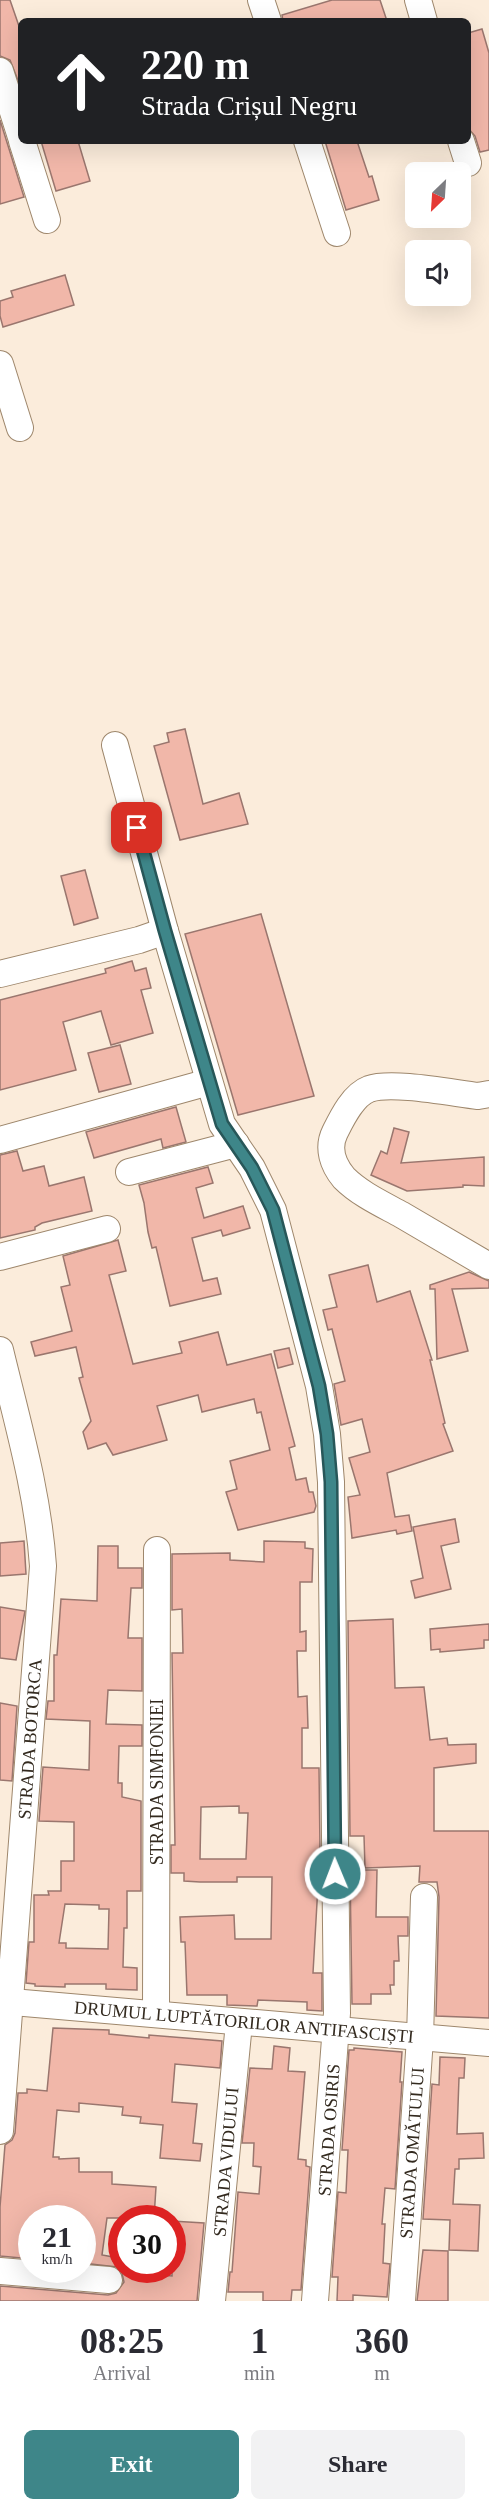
<!DOCTYPE html>
<meta charset="utf-8">
<style>
body{margin:0;font-family:Georgia,serif;background:#f2f2f3;color:#2b2b33;height:100vh;display:flex;flex-direction:column;font-size:22px;white-space:nowrap}
*{box-sizing:border-box;margin:0}
p{font-size:20px;color:#7c7c81}
.icon{flex:none;width:33px;height:33px;fill:none;stroke:currentColor;stroke-width:2;stroke-linecap:round;stroke-linejoin:round}
.map{position:relative;height:2301px;overflow:hidden}
.sheet{display:flex;flex-direction:column;background:#fff;flex:1}
.sheet>*{flex:none}
.hud{position:absolute;left:18px;top:18px;width:453px;height:126px;border-radius:9px;box-shadow:0 6px 24px #0002;background:#202124;color:#fff;overflow:hidden}
.needle{width:39px;rotate:205deg}
.fabs{position:absolute;left:405px;top:162px;display:grid;gap:12px}
.fabs a{display:grid;place-items:center;width:66px;height:66px;border-radius:9px;background:#fff;box-shadow:0 6px 24px #0002;font-size:30px}
.speed{position:absolute;left:18px;top:2205px;display:flex;gap:12px;font-size:30px;font-weight:700;text-align:center}
.speed>*{display:grid;place-content:center;width:78px;height:78px;border-radius:50%;background:#fff;box-shadow:0 6px 24px #0002;line-height:1}
.speed small{font-size:15px;font-weight:400}
.speed .limit{border:9px solid #d22;background:#fff;color:#111}
.pin{position:absolute;display:grid;place-items:center;width:51px;height:51px;color:#fff;margin:-26px;border-radius:12px;box-shadow:0 3px 9px #0006}
.me{position:absolute;width:66px;margin:-33px;rotate:359deg;stroke-linejoin:round;filter:drop-shadow(0 0 4px #0008)}
.turn{display:flex;align-items:center;gap:21px;height:126px;padding:0 24px;font-size:27px}
.turn .icon{width:78px;height:78px;stroke-width:2.5}
.turn b{display:block;font-size:42px;line-height:51px}
.eta{display:flex;justify-content:space-evenly;align-items:center;height:102px;text-align:center}
.eta b{font-size:36px;font-weight:800;line-height:42px}
.action{display:flex;gap:12px;margin-top:auto;padding:12px 24px}
.action a{flex:1;height:69px;border-radius:9px;background:#3e8689;color:#fff;font-size:24px;font-weight:800;line-height:69px;text-align:center}
.action a+a{background:#f2f2f3;color:#2b2b33}
.map>svg:first-child{display:block}
.building{fill:#f1b7a9;stroke:#9a766e;stroke-width:1.5;fill-rule:evenodd}
.lines{fill:none;stroke-linecap:round;stroke-linejoin:round}
.minor-casing{stroke:#9e876c;stroke-width:28}
.minor{stroke:#fff;stroke-width:26}
.route-casing{stroke:#285759;stroke-width:15}
.route{stroke:#3e8689;stroke-width:10}
.labels{text-anchor:middle;dominant-baseline:central;stroke-width:6;stroke-linejoin:round;paint-order:stroke}
.street-label{font-size:18px;fill:#332a1f;stroke:#fff}
</style>
<div class="map">
<svg width="489" height="2301" viewBox="0 0 489 2301">
<rect width="100%" height="100%" fill="#fbecdb"/>
<!-- building -->
<g class="building">
<polygon points="0,0 10,0 21,32 21,88 10,60 0,56"/>
<polygon points="332,0 380,0 387,21 283,21 282,15"/>
<polygon points="482,29 489,53 489,150 480,152 475,136 468,128 468,33"/>
<polygon points="0,120 24,197 0,204"/>
<polygon points="41,141 78,141 90,181 56,191"/>
<polygon points="325,141 357,141 369,177 372,176 379,200 346,210"/>
<polygon points="65,275 74,305 3,327 0,316 0,301 13,297 11,291"/>
<polygon points="185,729 203,804 239,793 248,824 180,840 154,746 169,742 167,733"/>
<polygon points="85,870 98,918 74,925 61,876"/>
<polygon points="261,914 314,1096 238,1115 185,934"/>
<polygon points="132,961 135,971 146,968 151,988 141,990 153,1033 111,1045 101,1011 63,1022 76,1070 0,1090 0,1000 106,973 105,969"/>
<polygon points="120,1045 131,1084 99,1092 88,1053"/>
<polygon points="176,1107 186,1142 163,1148 161,1139 94,1158 86,1132"/>
<polygon points="394,1128 409,1132 401,1163 484,1157 484,1186 463,1185 463,1187 407,1191 371,1175 381,1151 387,1154"/>
<polygon points="17,1151 23,1171 44,1166 49,1186 84,1177 92,1211 42,1223 35,1227 35,1230 0,1238 0,1155"/>
<polygon points="208,1167 213,1183 196,1188 204,1218 243,1206 250,1228 223,1236 221,1230 192,1238 203,1281 217,1278 221,1294 170,1306 156,1247 152,1248 148,1232 144,1203 139,1185"/>
<polygon points="118,1240 126,1271 109,1275 133,1364 182,1353 179,1342 218,1332 227,1365 271,1354 295,1446 289,1448 296,1480 306,1478 309,1492 313,1492 316,1506 314,1512 238,1530 226,1492 237,1489 230,1461 270,1450 261,1412 257,1413 254,1399 202,1412 198,1395 157,1406 167,1440 113,1455 106,1443 88,1449 83,1432 91,1421 79,1378 83,1377 76,1347 35,1356 31,1342 72,1331 61,1287 70,1285 63,1256"/>
<polygon points="368,1265 377,1302 410,1291 432,1360 430,1360 445,1423 443,1424 453,1451 387,1473 395,1517 409,1515 412,1531 397,1534 396,1530 352,1538 348,1497 360,1495 349,1458 370,1452 362,1419 341,1425 334,1384 345,1381 332,1329 328,1330 323,1310 337,1307 329,1275"/>
<polygon points="469,1272 489,1281 489,1288 452,1289 468,1351 437,1359 435,1289 430,1289 430,1285"/>
<polygon points="289,1348 293,1364 278,1368 274,1351"/>
<polygon points="455,1519 459,1542 441,1546 451,1589 415,1598 411,1581 423,1578 413,1527"/>
<polygon points="24,1541 26,1574 0,1576 0,1543"/>
<path d="M264,1541L305,1542V1548L313,1549L312,1582H300V1632L306,1631V1651H297L298,1697L307,1696L308,1728H302V1768H319L320,1850L313,1973H322V2011L307,2010V2002L258,2000L257,2006L227,2005V1995H187L185,1942H181L180,1917L234,1915L235,1939H271L272,1877H237V1882H200L184,1881V1873H171V1845H175L172,1653H183L182,1609L172,1610V1554L230,1553V1560L264,1562ZM239,1806V1813H248L246,1859H200L201,1807Z"/>
<path d="M98,1546H118V1568H142V1588H131L128,1638H142V1691L108,1690L106,1724L142,1725V1746H119L118,1783H122V1797L141,1801V1891H127V1928H124L123,1967L137,1968V1990L106,1989V1984H65V1987L35,1986V1984L26,1983L29,1942H34V1895H49L48,1891H61V1861H74V1822L39,1821L43,1767L89,1770L90,1721L46,1719L48,1701H54V1655H57L61,1599L97,1601ZM65,1904L99,1905V1909H109L108,1949L66,1948V1943H59Z"/>
<polygon points="0,1607 25,1611 16,1660 0,1658"/>
<polygon points="393,1619 395,1688 424,1687 430,1740 447,1738 448,1745 476,1744 476,1763 434,1768 434,1831 489,1831 489,2018 436,2016 439,1897 437,1882 419,1882 420,1866 365,1868 364,1836 350,1836 348,1621"/>
<polygon points="489,1624 489,1640 484,1640 484,1648 440,1652 440,1649 431,1650 430,1629"/>
<polygon points="0,1703 17,1706 12,1781 0,1780"/>
<polygon points="350,1870 377,1870 376,1917 408,1917 408,1936 398,1936 399,1961 394,1961 394,1985 390,1985 391,1994 371,1994 371,2004 352,2004"/>
<polygon points="53,2028 109,2030 109,2034 149,2038 149,2035 222,2041 220,2068 175,2064 172,2102 197,2104 193,2143 202,2144 200,2161 160,2158 163,2125 140,2123 141,2117 122,2115 123,2107 79,2103 79,2112 57,2110 53,2157 59,2157 59,2159 79,2158 79,2172 112,2172 112,2184 156,2187 154,2218 107,2218 102,2255 113,2257 113,2261 122,2262 122,2270 138,2270 138,2273 172,2276 172,2221 204,2223 197,2301 0,2301 0,2286 108,2295 116,2293 124,2282 122,2273 117,2267 82,2263 82,2218 32,2218 32,2259 0,2256 0,2207 5,2145 12,2140 15,2133 18,2093 27,2093 27,2089 47,2091"/>
<polygon points="274,2046 290,2048 288,2071 305,2072 298,2159 306,2160 306,2166 310,2167 301,2290 292,2290 291,2301 263,2301 263,2292 228,2292 230,2272 232,2272 238,2192 259,2194 261,2167 253,2166 254,2143 242,2143 250,2068 272,2069"/>
<polygon points="354,2048 402,2052 400,2082 402,2082 395,2189 385,2188 382,2224 385,2224 383,2263 390,2264 387,2297 353,2295 353,2301 337,2301 338,2277 332,2277 338,2192 346,2193 348,2150 342,2150 349,2050 354,2050"/>
<polygon points="440,2057 465,2058 464,2078 459,2078 457,2134 483,2133 484,2158 459,2159 459,2169 455,2169 453,2204 480,2205 478,2251 449,2250 450,2220 423,2219 432,2084 439,2085"/>
<polygon points="423,2250 448,2251 448,2301 417,2301"/>
</g>
<g class="lines">
<defs>
<g id="minor">
<polyline points="261,0 268,21"/>
<polyline points="418,0 424,21"/>
<polyline points="0,71 21,137"/>
<polyline points="22,141 47,220"/>
<polyline points="307,141 337,233"/>
<polyline points="461,141 468,163"/>
<polyline points="0,364 20,428"/>
<polyline points="115,745 165,931 222,1124 252,1168 273,1210 319,1386 327,1434 331,1482 337,2013 315,2301"/>
<polyline points="0,974 139,940 165,931"/>
<path d="M489,1094L478,1096C452,1093 392,1081 369,1089C353,1095 342,1118 335,1132C327,1148 333,1165 344,1178C360,1194 382,1204 402,1215C431,1232 460,1249 489,1266"/>
<polyline points="0,1140 209,1082"/>
<polyline points="129,1172 236,1144"/>
<polyline points="0,1257 107,1229"/>
<path d="M0,1350C17,1421 38,1492 43,1566L0,2131"/>
<polyline points="0,2001 489,2043"/>
<polyline points="156,2014 157,1550"/>
<polyline points="0,2271 109,2280"/>
<polyline points="212,2301 239,2023"/>
<polyline points="402,2301 420,2038 424,1897"/>
</g>
</defs>
<!-- minor casing -->
<use href="#minor" class="minor-casing"/>
<!-- minor -->
<use href="#minor" class="minor"/>
</g>
<g class="lines">
<defs>
<polyline id="route" points="137,828 165,931 222,1124 252,1168 273,1210 319,1386 327,1434 331,1482 335,1874"/>
</defs>
<!-- route casing -->
<use href="#route" class="route-casing"/>
<!-- route -->
<use href="#route" class="route"/>
</g>
<g class="labels">
<!-- street labels -->
<g class="street-label">
<text transform="translate(30 1739) rotate(-86)">STRADA BOTORCA</text>
<text transform="translate(157 1782) rotate(-90)">STRADA SIMFONIEI</text>
<text transform="translate(244 2022) rotate(5)">DRUMUL LUPTĂTORILOR ANTIFASCIȘTI</text>
<text transform="translate(329 2130) rotate(-86)">STRADA OSIRIS</text>
<text transform="translate(412 2153) rotate(-86)">STRADA OMĂTULUI</text>
<text transform="translate(226 2162) rotate(-85)">STRADA VIDULUI</text>
</g>
</g>
</svg>
<div class="fabs">
<a><svg class="needle" viewBox="-14 -14 28 28"><path d="M0-13l5 13h-10z" fill="#e53935"/><path d="M0 13l5-13h-10z" fill="#7c7c81"/></svg></a>
<a><svg class="icon" aria-label="sound" viewBox="0 0 24 24"><path d="M4 9h4l5-4v14l-5-4H4zM17 9q2 3 0 6"/></svg></a>
</div>
<div class="speed"><div>21<small>km/h</small></div><div class="limit">30</div></div>
<div class="pin" style="left:137px;top:828px;background:#d93025"><svg class="icon" aria-label="arrive" viewBox="0 0 24 24"><path d="M6 21V4h12l-3 4 3 4H6"/></svg></div>
<svg class="me" style="left:335px;top:1874px" viewBox="-20 -20 40 40"><circle r="17" fill="#3e8689" stroke="#fff" stroke-width="3"/><path d="M0-11L8 9 0 5-8 9z" fill="#fff"/></svg>
<div class="hud">
<div class="turn"><svg class="icon" aria-label="ahead" viewBox="0 0 24 24"><path d="M12 20V5M6 11l6-6 6 6"/></svg><div><b>220 m</b>Strada Crișul Negru</div></div>
</div>
</div>
<section class="sheet">
<div class="eta">
<div><b>08:25</b><p>Arrival</p></div>
<div><b>1</b><p>min</p></div>
<div><b>360</b><p>m</p></div>
</div>
<div class="action"><a>Exit</a><a>Share</a></div>
</section>
